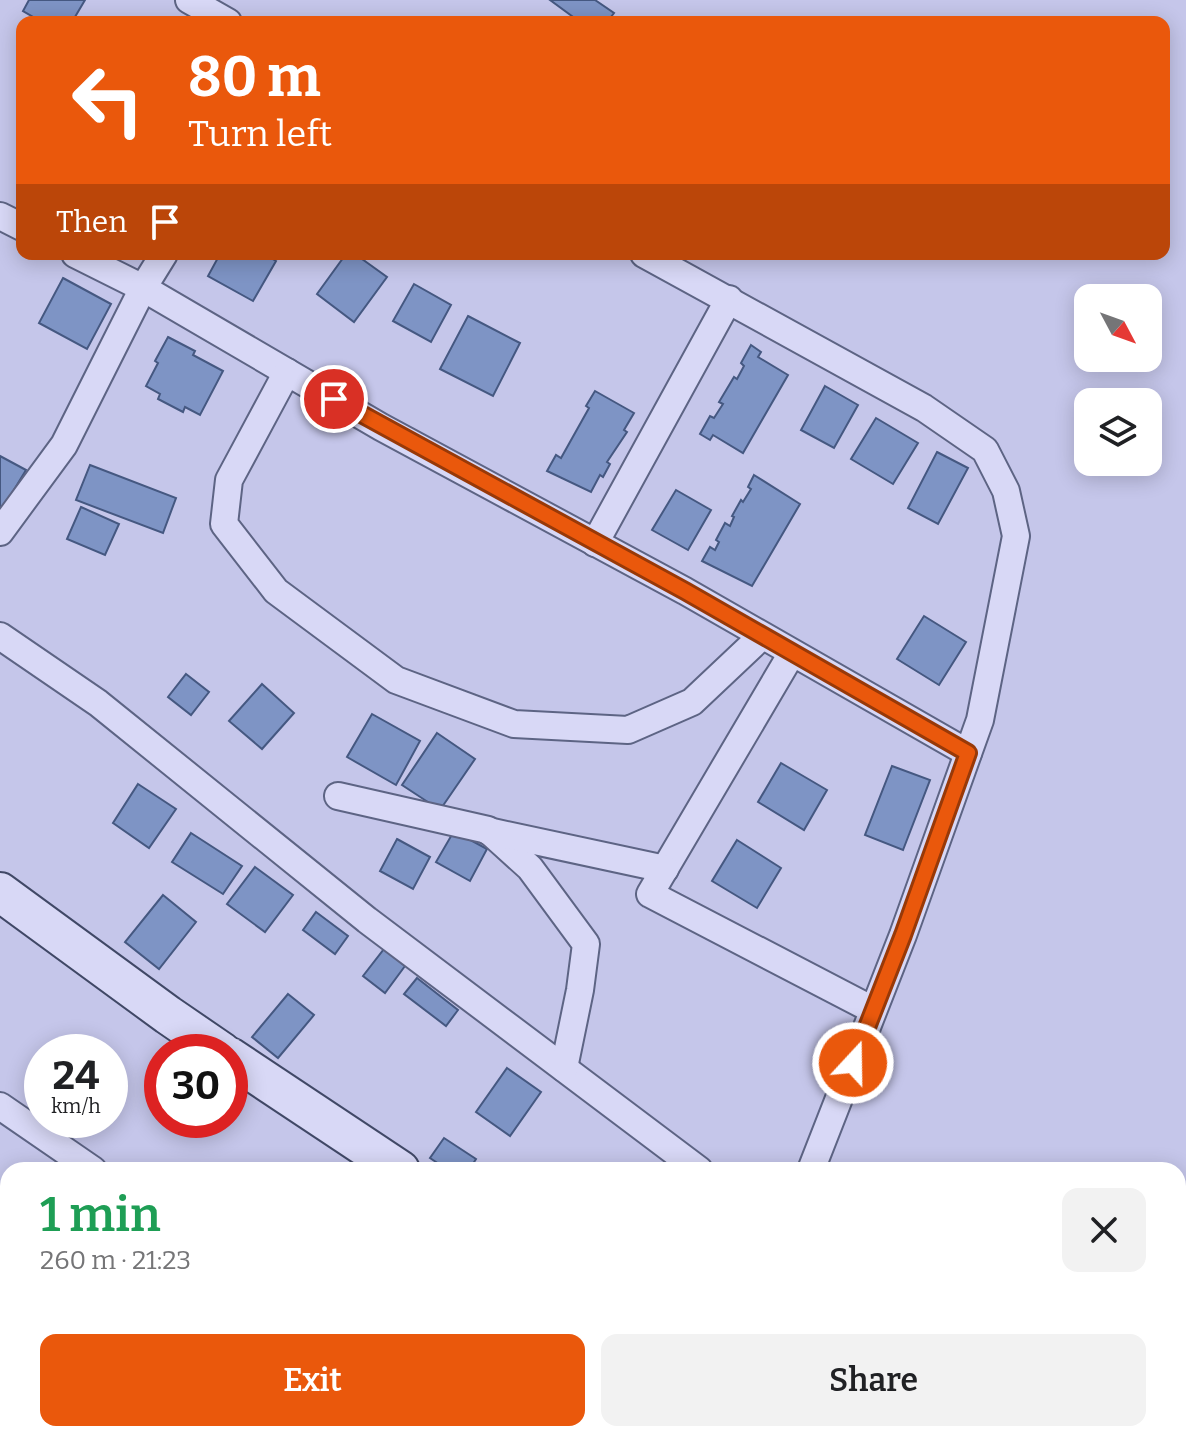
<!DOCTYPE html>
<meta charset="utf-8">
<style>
body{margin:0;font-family:Bitter,serif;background:#f2f2f2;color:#202124;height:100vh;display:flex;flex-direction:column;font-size:30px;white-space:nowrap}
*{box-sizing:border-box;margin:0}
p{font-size:26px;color:#757577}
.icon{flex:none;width:44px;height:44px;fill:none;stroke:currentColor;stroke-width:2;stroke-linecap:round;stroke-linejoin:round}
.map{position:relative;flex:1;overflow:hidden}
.sheet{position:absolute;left:0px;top:1162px;width:1186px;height:280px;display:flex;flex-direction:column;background:#fff;border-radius:24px 24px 0 0;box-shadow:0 4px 20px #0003}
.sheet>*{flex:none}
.guide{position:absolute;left:16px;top:16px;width:1154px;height:244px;border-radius:16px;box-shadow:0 4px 20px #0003;background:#ea580c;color:#fff;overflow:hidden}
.needle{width:52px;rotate:131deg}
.buttons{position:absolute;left:1074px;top:284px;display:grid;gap:16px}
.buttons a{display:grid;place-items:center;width:88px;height:88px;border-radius:16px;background:#fff;box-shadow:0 4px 20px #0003;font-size:40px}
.speed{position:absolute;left:24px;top:1034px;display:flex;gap:16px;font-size:40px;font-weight:700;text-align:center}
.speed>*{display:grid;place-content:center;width:104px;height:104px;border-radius:50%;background:#fff;box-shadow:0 4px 20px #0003;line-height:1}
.speed small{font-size:20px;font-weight:400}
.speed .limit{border:12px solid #d22;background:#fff;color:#111}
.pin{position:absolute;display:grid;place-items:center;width:68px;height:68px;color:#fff;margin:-34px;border:4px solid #fff;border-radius:50%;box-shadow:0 2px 8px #0007}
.me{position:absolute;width:88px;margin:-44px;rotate:21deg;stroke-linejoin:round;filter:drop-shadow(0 0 6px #0008)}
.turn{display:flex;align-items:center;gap:28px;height:168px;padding:0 40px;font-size:36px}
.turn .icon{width:104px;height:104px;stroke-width:2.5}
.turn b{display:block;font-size:56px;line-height:68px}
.then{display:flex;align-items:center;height:76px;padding:0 40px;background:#0003;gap:16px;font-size:30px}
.round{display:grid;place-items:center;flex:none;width:84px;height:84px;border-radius:16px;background:#f2f2f2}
.head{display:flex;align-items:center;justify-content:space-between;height:136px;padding:0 40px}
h1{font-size:48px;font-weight:600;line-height:60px;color:#1e9e55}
.button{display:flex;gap:16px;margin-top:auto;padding:16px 40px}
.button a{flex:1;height:92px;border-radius:16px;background:#ea580c;color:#fff;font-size:32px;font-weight:600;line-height:92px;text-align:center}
.button a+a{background:#f2f2f2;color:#202124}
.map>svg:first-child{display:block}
.building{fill:#7e94c5;stroke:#455881;stroke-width:2}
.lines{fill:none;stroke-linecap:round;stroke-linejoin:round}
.street-casing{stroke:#5d6484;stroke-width:30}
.secondary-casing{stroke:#404866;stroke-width:42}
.street{stroke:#d8d8f6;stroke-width:26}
.secondary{stroke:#d8d8f6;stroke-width:38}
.route-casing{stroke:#983908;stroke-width:20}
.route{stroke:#ea580c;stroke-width:14}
</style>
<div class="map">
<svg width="1186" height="1442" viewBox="0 0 1186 1442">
<rect width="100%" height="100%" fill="#c5c6ea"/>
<!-- building -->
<g class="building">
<polygon points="29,0 85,0 72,22 42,22 23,11"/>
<polygon points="550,0 595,0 614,13 607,22 580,22"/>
<polygon points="220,254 264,254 276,261 253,301 208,276"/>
<polygon points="346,254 355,254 387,277 354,322 317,294"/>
<polygon points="63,278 111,304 87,349 39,323"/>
<polygon points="414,284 451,305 431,342 393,321"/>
<polygon points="468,316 520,343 493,396 440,369"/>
<polygon points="168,337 195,351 193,355 223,371 200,415 185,407 183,412 158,399 160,394 146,386 158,363 155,361"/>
<polygon points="751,345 761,352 758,357 788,375 743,453 713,435 710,440 700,434 710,416 714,418 723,404 719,402 734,377 737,379 744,366 741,363"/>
<polygon points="825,386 858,405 834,448 801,430"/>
<polygon points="595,391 634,413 624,430 627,432 607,462 610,464 603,477 600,475 591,492 547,471 556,455 561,458 589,408 586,406"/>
<polygon points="876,418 918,443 893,484 851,459"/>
<polygon points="937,452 968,468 938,524 908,508"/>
<polygon points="0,456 26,470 3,508 0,506"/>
<polygon points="90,465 176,498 163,533 76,500"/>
<polygon points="754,475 800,504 752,586 702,561 710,547 715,550 719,542 716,540 725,523 730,526 734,517 732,516 741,500 743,502 751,489 748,487"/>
<polygon points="676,490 711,510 688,550 652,530"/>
<polygon points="81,507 119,524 105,555 67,539"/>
<polygon points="924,616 966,642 939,685 897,659"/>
<polygon points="186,674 209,692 191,715 168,697"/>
<polygon points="262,684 294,713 262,749 229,721"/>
<polygon points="372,714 420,741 396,785 347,757"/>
<polygon points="437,733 475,759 440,810 402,785"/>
<polygon points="781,763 827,790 804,830 758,802"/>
<polygon points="892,766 930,780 903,850 865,835"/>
<polygon points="138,784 176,809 149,848 113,823"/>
<polygon points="454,831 487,849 470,881 436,862"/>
<polygon points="191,833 242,866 223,894 172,862"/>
<polygon points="397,839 430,857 413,889 380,871"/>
<polygon points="737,840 781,868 757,908 712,881"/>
<polygon points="255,867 293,895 265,932 227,904"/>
<polygon points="163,895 196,922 159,969 125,942"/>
<polygon points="316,912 348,936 335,954 303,930"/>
<polygon points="384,949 405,966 385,993 363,976"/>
<polygon points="417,978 458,1010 446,1026 404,994"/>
<polygon points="288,994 314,1015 278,1058 252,1037"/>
<polygon points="507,1068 541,1092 510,1136 476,1112"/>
<polygon points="444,1138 476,1159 469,1170 448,1170 430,1158"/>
</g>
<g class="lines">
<defs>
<g id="street">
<polyline points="189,0 228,22"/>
<polyline points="0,216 22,227"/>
<polyline points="75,254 143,288 381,427 685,591 968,753"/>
<polyline points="644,254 924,408 985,450 1006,491 1016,536 980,720 903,935 811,1170"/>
<polyline points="287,372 229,480 224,524 276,591 396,680 514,724 628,730 692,702 762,636"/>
<polyline points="0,532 64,445 143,288 164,254"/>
<polyline points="595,543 729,299"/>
<polyline points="0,636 98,703 367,920 699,1170"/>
<polyline points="792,653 650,894 873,1010"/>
<polyline points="338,796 488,830 530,868 586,944 580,990 564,1068"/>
<polyline points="488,831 665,869"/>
<polyline points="0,1106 93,1170"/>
<polyline points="500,1434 514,1442"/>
<polyline points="707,1442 710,1434"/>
</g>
<g id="secondary">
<polyline points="0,892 168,1015 222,1052"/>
<polyline points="230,1057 400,1170"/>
<polyline points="651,1434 655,1442"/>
</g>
</defs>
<!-- street casing -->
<use href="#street" class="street-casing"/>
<!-- secondary casing -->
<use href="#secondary" class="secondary-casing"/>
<!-- street -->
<use href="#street" class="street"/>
<!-- secondary -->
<use href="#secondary" class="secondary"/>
</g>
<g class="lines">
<defs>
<polyline id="route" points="334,399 685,591 968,753 903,935 853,1063"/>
</defs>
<!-- route casing -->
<use href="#route" class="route-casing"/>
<!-- route -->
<use href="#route" class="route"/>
</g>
</svg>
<div class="buttons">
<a><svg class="needle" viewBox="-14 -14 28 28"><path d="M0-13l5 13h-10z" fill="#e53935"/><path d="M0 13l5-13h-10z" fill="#757577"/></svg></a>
<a><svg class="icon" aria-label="layers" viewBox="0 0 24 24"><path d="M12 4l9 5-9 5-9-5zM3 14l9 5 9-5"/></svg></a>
</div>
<div class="speed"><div>24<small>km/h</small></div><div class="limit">30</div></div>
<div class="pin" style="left:334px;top:399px;background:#d93025"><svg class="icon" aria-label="arrive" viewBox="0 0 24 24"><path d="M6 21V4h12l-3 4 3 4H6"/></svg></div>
<svg class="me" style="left:853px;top:1063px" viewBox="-20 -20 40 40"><circle r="17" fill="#ea580c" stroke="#fff" stroke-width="3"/><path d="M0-11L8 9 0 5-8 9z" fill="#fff"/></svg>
<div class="guide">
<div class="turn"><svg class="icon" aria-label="left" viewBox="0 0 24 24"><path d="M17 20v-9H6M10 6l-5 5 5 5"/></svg><div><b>80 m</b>Turn left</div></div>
<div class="then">Then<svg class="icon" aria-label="arrive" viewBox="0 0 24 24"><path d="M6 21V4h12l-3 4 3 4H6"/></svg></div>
</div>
<section class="sheet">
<div class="head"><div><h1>1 min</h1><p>260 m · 21:23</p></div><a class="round"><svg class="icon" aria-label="close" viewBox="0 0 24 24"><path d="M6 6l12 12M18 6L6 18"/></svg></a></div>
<div class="button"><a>Exit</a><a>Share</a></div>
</section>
</div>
